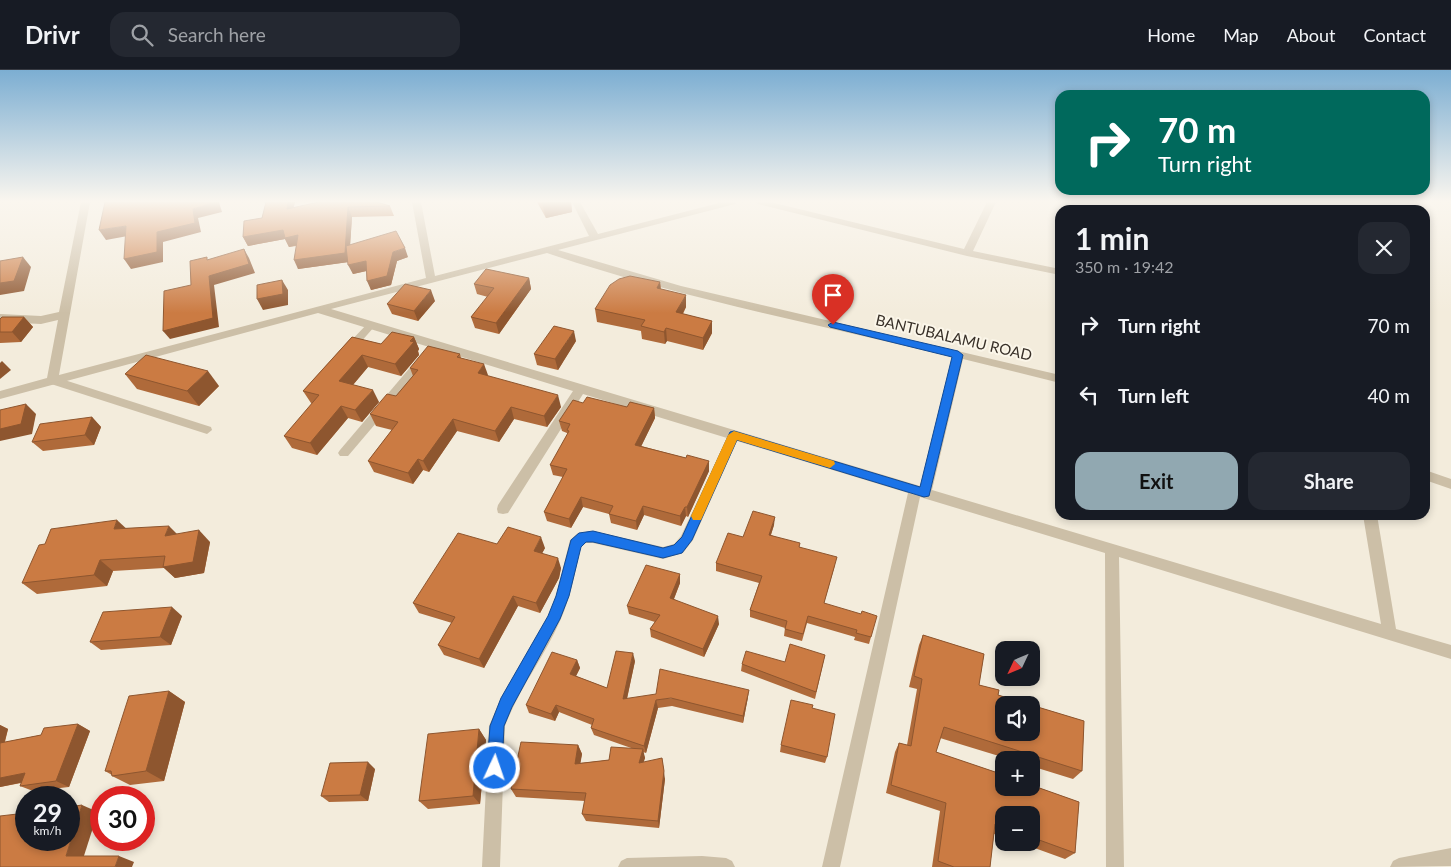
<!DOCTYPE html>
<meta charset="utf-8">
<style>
body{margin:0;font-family:Lato,sans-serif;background:#242831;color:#f1f3f6;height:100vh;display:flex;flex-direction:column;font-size:19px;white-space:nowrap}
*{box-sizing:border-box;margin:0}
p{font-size:16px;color:#9ea1a6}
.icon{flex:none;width:28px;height:28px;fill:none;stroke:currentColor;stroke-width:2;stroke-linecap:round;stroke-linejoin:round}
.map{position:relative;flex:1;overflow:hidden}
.sheet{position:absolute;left:1055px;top:135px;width:375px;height:315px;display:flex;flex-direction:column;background:#171b24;border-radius:15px;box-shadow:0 2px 8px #0003}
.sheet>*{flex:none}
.guide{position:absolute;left:1055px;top:20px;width:375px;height:105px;border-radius:15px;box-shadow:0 2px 8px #0003;background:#00695c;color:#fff;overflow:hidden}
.needle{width:32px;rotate:226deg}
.controls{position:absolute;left:995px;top:571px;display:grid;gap:10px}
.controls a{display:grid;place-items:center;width:45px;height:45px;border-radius:10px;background:#171b24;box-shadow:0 2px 8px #0003;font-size:25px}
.speed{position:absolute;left:15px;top:716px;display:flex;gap:10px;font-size:25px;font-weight:700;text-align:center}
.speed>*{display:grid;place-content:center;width:65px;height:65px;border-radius:50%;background:#171b24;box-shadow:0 2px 8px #0003;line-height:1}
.speed small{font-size:12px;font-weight:400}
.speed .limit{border:8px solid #d22;background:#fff;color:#111}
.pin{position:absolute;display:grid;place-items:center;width:42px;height:42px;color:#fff;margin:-51px -21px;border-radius:50% 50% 50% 0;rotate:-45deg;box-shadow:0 0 5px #0007}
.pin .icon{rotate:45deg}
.me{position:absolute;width:55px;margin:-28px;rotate:3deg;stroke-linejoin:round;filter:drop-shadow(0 0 4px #0008)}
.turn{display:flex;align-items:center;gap:18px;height:105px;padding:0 20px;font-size:22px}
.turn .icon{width:65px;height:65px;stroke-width:2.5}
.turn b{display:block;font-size:35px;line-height:42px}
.round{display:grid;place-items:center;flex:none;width:52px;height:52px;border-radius:15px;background:#242831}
.headline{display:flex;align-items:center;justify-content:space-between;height:85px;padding:0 20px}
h1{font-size:30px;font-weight:700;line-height:38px}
.cta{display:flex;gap:10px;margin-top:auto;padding:10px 20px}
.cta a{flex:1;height:58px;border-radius:15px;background:#91a8b1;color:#111;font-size:20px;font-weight:700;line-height:58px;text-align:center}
.cta a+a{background:#242831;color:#f1f3f6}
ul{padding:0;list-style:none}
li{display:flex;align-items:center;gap:15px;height:70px;padding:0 20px}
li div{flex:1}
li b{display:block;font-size:19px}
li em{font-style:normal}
header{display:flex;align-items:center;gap:30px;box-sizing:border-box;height:70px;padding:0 25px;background:#171b24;border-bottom:1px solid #363941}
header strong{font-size:24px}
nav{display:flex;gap:28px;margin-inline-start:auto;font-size:18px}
.search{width:350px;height:45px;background:#242831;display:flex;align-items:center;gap:12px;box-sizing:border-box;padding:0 18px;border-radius:15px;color:#9ea1a6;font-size:19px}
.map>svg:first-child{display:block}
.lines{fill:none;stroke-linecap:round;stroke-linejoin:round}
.service{fill:#ccbfa7;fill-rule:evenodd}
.minor{fill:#ccbfa7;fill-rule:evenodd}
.wall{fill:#af6a3a}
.shaded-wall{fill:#8e562f}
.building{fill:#cb7b43;stroke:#8e562f}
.route{fill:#1a73e8;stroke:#114b97}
.slow{fill:#f59e0b}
.labels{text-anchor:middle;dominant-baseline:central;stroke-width:4;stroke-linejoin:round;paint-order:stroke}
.street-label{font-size:15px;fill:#383028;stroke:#fbf6e9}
</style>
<header>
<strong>Drivr</strong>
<div class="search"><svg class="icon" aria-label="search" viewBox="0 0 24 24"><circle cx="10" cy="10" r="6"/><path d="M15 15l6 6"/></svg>Search here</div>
<nav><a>Home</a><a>Map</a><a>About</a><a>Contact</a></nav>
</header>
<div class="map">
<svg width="1451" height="797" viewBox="0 0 1451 797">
<rect width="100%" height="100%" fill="#f3ecdc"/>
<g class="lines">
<!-- service -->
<g class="service">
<polygon points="371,252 376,255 374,257 353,281 345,281 344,279 345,277 368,253"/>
<polygon points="52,306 211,357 212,360 207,364 48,313 47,310 48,307"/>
</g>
<!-- minor -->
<g class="minor">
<path d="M81,132H90L59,305L426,208L412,132H421L435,206L589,166L572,132H580L598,164L723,132H736L735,134L558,180L681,216L1060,305V313L963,289L932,420L1381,554L1363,445H1377L1396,559L1451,575V589L1119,487L1124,797H1106L1105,483L920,427L840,797H822L908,423L737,371L693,470L683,483L663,489L593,473H586L581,477C575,502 571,527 560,551C544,587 519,619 505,656L500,797H482L489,656L501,628L548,546L556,526L570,470L578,463L593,461L663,477L674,474L681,466L727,368L583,324L508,443L503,444L498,443L497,439L498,435L573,321L318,243L0,329V321L47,308L58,250L41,254L0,252V244L41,246L59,242ZM547,183C679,228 817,254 952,287L920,416L331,239Z"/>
<polygon points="756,132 770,132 964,179 987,132 996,132 973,181 1060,199 1060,205 967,186 758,134"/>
<polygon points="1386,132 1400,132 1375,140 1359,140"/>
<polygon points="423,286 429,290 427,293 348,386 340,386 338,383 340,380 419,287"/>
<polygon points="1425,400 1451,409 1451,419 1425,410"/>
<polygon points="1451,778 1451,796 1390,797 1393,791 1399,788"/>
<polygon points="702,786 726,788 732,791 735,797 618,797 621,791 627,788"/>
</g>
</g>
<!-- wall -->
<g class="wall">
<polygon points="266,132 295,132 293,137 390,136 394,146 352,147 350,175 408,187 397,191 391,215 371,220 367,201 353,204 348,192 298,199 296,176 289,177 285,169 248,176 243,167 262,148"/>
<polygon points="537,132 571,132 572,142 546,148"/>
<polygon points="529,208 531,219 499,264 475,258 471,247 488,227 477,224 474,214"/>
<polygon points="660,212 661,219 686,237 683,244 712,251 712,263 703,280 667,271 665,274 642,269 641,261 597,252 595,239"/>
<polygon points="435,231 418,251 392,244 387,234"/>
<polygon points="24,247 33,257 21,272 0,273 0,249"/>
<polygon points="352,267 381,274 414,267 419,279 418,281 419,285 401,306 368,297 353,315 379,332 362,352 348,348 317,385 292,378 284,366 312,334 311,333 303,321"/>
<polygon points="576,271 558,300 537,295 534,284"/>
<polygon points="460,284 461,288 488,306 561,337 547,357 514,349 499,372 457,361 429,402 423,400 413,414 374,402 368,391 392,360 376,356 370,344 396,326 413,306 410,298"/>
<polygon points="125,304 219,316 199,336 137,319"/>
<polygon points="583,333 627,337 654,338 655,348 641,376 686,388 709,391 709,401 688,447 686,446 681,456 644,445 637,460 611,453 609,444 583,437 571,458 547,451 544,442 563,407 553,405 550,395 568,364 567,363 562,361 559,351"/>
<polygon points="92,347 101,357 94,375 43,381 32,372"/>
<polygon points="774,455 771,465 800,477 835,495 824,533 871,567 869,574 854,570 855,567 807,553 802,571 784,566 785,558 750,547 750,540 759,513 716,501 716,493 743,467"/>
<polygon points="126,458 177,464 210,472 204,503 175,508 164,498 113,501 107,516 37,524 22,513 45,474"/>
<polygon points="497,474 545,478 542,483 561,498 559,508 540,543 518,536 484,598 444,585 438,575 452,553 419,543 413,533"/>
<polygon points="680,504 680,513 674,529 719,554 704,587 651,567 650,559 655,552 629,544 627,536"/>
<polygon points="182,546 171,575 101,580 90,572"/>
<polygon points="923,565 984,584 979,615 999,620 998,625 1031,635 1004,635 1004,662 1031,662 1031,635 1084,651 1082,701 1073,709 1031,696 1031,690 1012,690 940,668 936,682 1004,705 1004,718 1031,718 1031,715 1079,732 1075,783 1065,789 1018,772 1031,772 1031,745 1004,745 1004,767 994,764 990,797 932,797 940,741 886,723 895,682 899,673 907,675 917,619 909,617 919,575"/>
<polygon points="825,585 815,629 741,601 742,594 785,592"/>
<polygon points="577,590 580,598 576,606 607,618 635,591 627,629 748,627 743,653 672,636 658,638 646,683 643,682 645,688 643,692 665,709 659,758 586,751 582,744 585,731 516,727 511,719 578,675 582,684 580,693 609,690 634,679 594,665 591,658 592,655 559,642 555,651 529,643 526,635"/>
<polygon points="169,621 185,632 164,711 130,715 112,706 112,705 105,701"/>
<polygon points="812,638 827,687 825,693 780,682 781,675"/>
<polygon points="78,654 90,661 69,717 33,721 20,716 21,713 0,717 0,655 8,659 5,672 41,665"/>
<polygon points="479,659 486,670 480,734 428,739 419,731"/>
<polygon points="375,699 368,731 329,732 321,726"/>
</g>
<!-- shaded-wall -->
<g class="shaded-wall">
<polygon points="216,132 219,132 222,142 198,148 201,162 163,172 163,192 131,199 124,189 157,162 193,139"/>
<polygon points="288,132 295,132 291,148 287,139"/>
<polygon points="550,132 571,132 572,142 546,148 542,133"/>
<polygon points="348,137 352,147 349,192 298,199 294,190"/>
<polygon points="126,156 133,165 106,170 99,160"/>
<polygon points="283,160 298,165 302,174 289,177 285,169 248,176 243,167"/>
<polygon points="405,178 408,187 397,191 391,215 371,220 367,211 393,182"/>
<polygon points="244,179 249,188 255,203 214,215 219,257 170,269 163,261 209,206"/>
<polygon points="23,187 31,197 24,221 0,225 0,213"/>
<polygon points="366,191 370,200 353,204 348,195"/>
<polygon points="529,208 531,219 499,264 496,253"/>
<polygon points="282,210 288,220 288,235 263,240 257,229"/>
<polygon points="660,212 661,225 657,218"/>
<polygon points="431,220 435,231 418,251 414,241"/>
<polygon points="686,225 686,237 676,255 676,242"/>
<polygon points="24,247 33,257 21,272 12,262"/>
<polygon points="712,251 712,263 703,280 703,268"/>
<polygon points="666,258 667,271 665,274 664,262"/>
<polygon points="574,261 576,271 558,300 555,289"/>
<polygon points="414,267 419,279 418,281 419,285 401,306 395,294"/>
<polygon points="362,285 368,297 346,323 339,311"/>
<polygon points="2,291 11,300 0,309 0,293"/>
<polygon points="484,294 488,305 482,314 478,303"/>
<polygon points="208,301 219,316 199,336 187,321"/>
<polygon points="373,320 379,332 362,352 355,340"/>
<polygon points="558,325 561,337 547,357 544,346"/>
<polygon points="26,334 36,344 32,364 0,371 0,359"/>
<polygon points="341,336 348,348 317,385 310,373"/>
<polygon points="511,337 514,349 499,372 495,361"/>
<polygon points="654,338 655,348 637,385 635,375"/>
<polygon points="92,347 101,357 94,375 85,365"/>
<polygon points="453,349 457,361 429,402 423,391"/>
<polygon points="418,389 423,400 413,414 408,403"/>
<polygon points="709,391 709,401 688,447 687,437"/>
<polygon points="581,427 583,437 571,458 569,449"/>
<polygon points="643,436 644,445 637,460 636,451"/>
<polygon points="685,437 686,446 681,456 680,446"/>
<polygon points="775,447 774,455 768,473 769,465"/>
<polygon points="117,450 130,462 114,459"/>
<polygon points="169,456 180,467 165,466"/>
<polygon points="199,460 210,472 204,503 175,508 163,497"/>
<polygon points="541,467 545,478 538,491 534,481"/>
<polygon points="558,488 561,498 559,508 540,543 536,533"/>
<polygon points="100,490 113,501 107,516 94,505"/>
<polygon points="680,504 680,513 671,536 670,528"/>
<polygon points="513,526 518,536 484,598 479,589"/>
<polygon points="172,537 182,546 171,575 160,567"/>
<polygon points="718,546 719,554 704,587 703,579"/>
<polygon points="633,583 635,591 625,637 623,629"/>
<polygon points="577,590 580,598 573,612 570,604"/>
<polygon points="749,620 748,627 743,653 743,646"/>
<polygon points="169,621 185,632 164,711 146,701"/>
<polygon points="656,630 658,638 646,683 644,676"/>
<polygon points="556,635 559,642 555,651 551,644"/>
<polygon points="78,654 90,661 69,717 56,711"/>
<polygon points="0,655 8,659 2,681 0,680"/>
<polygon points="479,659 486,670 480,734 473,726"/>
<polygon points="578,675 582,684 579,702 575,694"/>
<polygon points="643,679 645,688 641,701 639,693"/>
<polygon points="662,688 665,709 659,758 658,751"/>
<polygon points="368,692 375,699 368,731 360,725"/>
<polygon points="25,703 38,709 0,717 0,708"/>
<polygon points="82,735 98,742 82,792 66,786"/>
<polygon points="119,786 134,792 132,797 115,797"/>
</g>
<!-- building -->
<g class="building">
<polygon points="105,132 216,132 193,139 195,153 157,162 157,182 124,189 126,156 99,160"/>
<polygon points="266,132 288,132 287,139 319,132 377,132 390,136 348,137 345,183 294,190 298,165 285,168 283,160 243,167 244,151 262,148"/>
<polygon points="396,161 405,178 393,182 387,206 367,211 366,191 348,195 346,176"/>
<polygon points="244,179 249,194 209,206 213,248 163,261 164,221 191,215 190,191 207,187 207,190"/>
<polygon points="23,187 14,211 0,213 0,191"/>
<polygon points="486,199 529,208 496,253 471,247 494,218 474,214"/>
<polygon points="630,206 660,212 657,218 686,225 676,242 712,251 703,268 666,258 664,262 641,256 645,250 595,239 610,215 619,209"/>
<polygon points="282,210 283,224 257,229 257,215"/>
<polygon points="405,214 431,220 414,241 387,234"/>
<polygon points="2,247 24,247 12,262 0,262 0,249"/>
<polygon points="554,256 574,261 555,289 534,284"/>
<polygon points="392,262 414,267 410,271 414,272 395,294 362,285 339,311 373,320 355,340 341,336 310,373 284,366 319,325 303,321 352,267 381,274"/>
<polygon points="428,276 460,284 457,287 484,294 478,303 558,325 544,346 511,337 495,361 453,349 423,391 418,389 408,403 368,391 398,352 370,344 387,324 396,326 418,300 410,298"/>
<polygon points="146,285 208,301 187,321 125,304"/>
<polygon points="587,327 627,337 630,332 654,338 635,375 686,388 687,385 709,391 687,437 685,437 680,446 643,436 636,451 609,444 613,436 581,427 569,449 544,442 567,399 550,395 569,361 567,360 570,354 559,351 573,330 583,333"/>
<polygon points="26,334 21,354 0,359 0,340"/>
<polygon points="92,347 85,365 32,372 40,354"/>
<polygon points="753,441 775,447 769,465 800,473 799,477 837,487 824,533 861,544 862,541 877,546 871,567 856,563 857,560 808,546 803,564 785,559 787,551 750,540 762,506 716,493 728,463 743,467"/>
<polygon points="117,450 114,459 169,456 165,466 199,460 193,492 163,497 165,486 100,490 94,505 22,513 39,475 45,474 51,459"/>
<polygon points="508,457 541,467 534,481 558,488 555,497 536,533 513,526 479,589 438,575 455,547 413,533 458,463 497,474"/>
<polygon points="646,495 680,504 670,528 718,546 703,579 650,559 660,545 627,536"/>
<polygon points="172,537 160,567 90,572 103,542"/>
<polygon points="923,565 984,584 979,615 999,620 998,625 1031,635 1004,635 1004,662 1031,662 1031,635 1084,651 1082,701 944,657 936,682 1004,705 1004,718 1031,718 1031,715 1079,732 1075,783 1031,767 1031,745 1004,745 1004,757 995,754 990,797 954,797 938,791 946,733 891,715 899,673 911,676 922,609 914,606"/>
<polygon points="790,574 825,585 816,622 742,594 746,581 785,592"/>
<polygon points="616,581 633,583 623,629 656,624 660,599 749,620 743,646 671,628 656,630 644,676 591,658 594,649 556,635 551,644 526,635 552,582 577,590 570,604 607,618"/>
<polygon points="169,621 146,701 112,706 111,701 105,701 129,626"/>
<polygon points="791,630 813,635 812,638 835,644 827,687 781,675"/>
<polygon points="78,654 56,711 20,716 25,703 0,708 0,673 41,665 44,658"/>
<polygon points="479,659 473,726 419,731 428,664"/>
<polygon points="521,672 578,675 575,694 609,690 611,677 643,679 639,693 662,688 664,701 658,751 582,744 586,723 511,719"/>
<polygon points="368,692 360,725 321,726 330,693"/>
<polygon points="82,735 66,786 119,786 115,797 0,797 0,746 26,743 26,770 69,770 69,737"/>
</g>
<!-- sky -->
<linearGradient id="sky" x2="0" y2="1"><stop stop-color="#7caed2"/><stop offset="0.54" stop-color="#faf6ef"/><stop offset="1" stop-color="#faf6ef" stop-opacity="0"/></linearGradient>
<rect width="1451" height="243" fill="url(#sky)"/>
<!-- route -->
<polygon class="route" points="833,252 958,281 963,285 929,426 924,427 737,370 692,470 682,483 663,488 593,472 586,472 581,477 569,526 560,549 512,637 504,656 502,698 500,704 495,706 490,704 487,698 490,656 501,628 548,546 556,526 571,470 579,463 593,461 663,478 674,475 682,467 730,362 734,361 920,417 952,287 830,257 828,255"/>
<!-- slow -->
<polygon class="slow" points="734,361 834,391 835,394 830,398 737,370 701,450 693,450 691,446 728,365"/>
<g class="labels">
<!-- street labels -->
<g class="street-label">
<text transform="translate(954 267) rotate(13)">BANTUBALAMU ROAD</text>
</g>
</g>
</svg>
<div class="controls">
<a><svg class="needle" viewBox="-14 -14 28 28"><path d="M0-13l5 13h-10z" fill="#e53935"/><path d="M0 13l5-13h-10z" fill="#9ea1a6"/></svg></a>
<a><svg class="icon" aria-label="sound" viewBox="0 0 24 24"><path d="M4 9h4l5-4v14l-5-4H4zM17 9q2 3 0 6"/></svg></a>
<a>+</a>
<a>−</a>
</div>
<div class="speed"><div>29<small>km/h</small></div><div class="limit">30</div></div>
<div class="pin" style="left:833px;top:255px;background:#d93025"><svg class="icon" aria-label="arrive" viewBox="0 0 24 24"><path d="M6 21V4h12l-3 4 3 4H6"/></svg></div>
<svg class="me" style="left:495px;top:698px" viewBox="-20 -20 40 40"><circle r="17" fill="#1a73e8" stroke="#fff" stroke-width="3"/><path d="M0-11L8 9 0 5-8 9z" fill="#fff"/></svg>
<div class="guide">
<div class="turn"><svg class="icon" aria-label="right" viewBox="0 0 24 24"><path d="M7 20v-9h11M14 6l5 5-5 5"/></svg><div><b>70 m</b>Turn right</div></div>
</div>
<section class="sheet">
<div class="headline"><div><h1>1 min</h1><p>350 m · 19:42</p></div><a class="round"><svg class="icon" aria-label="close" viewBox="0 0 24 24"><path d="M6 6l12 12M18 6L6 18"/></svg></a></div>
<ul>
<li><svg class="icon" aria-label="right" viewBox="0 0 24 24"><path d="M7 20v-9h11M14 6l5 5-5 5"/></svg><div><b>Turn right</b></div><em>70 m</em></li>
<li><svg class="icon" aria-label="left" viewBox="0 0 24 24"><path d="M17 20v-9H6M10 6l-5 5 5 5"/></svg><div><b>Turn left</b></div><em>40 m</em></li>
</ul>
<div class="cta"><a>Exit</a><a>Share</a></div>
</section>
</div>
